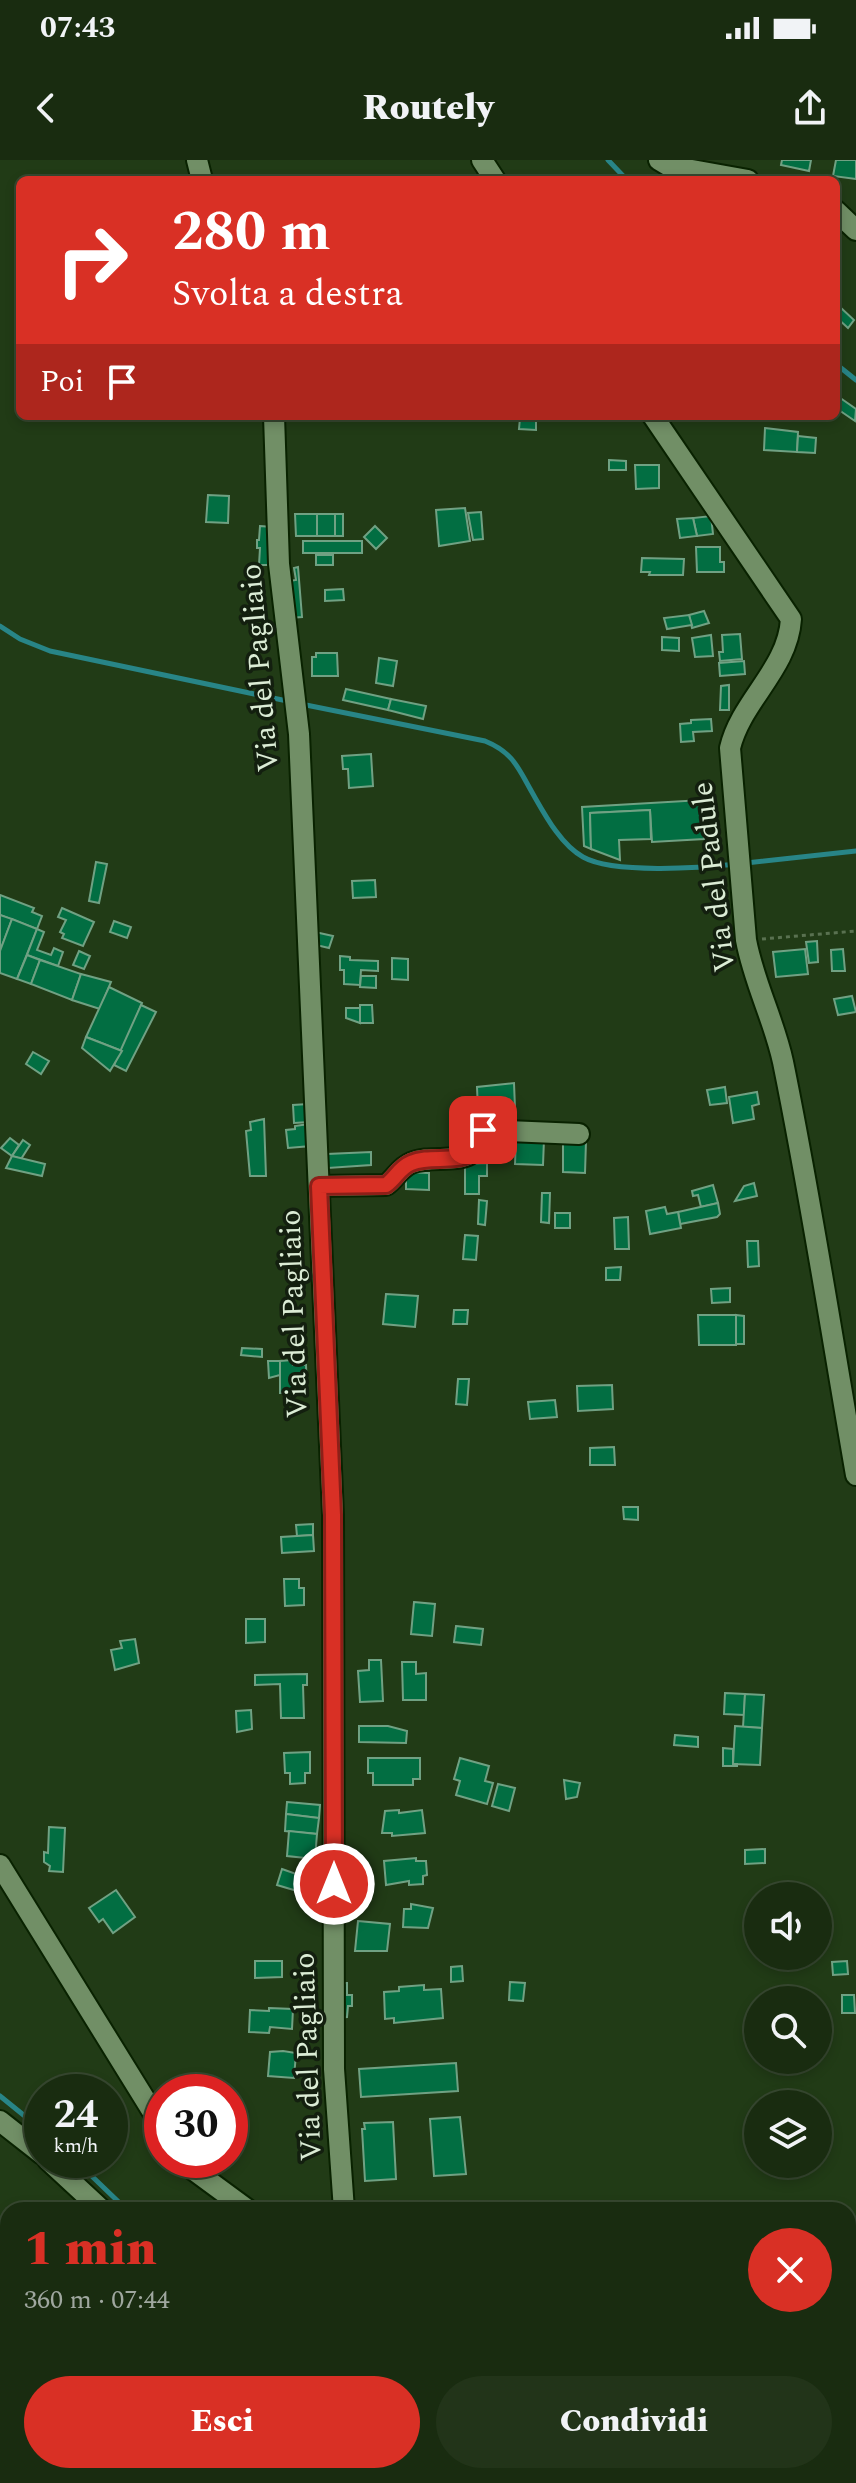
<!DOCTYPE html>
<html lang="it">
<meta charset="utf-8">
<style>
body{margin:0;font-family:Spectral,serif;background:#223419;color:#f1f3f6;height:100vh;display:flex;flex-direction:column;font-size:30px;white-space:nowrap}
*{box-sizing:border-box;margin:0}
p{font-size:26px;color:#9fa79f}
.icon{flex:none;width:44px;height:44px;fill:none;stroke:currentColor;stroke-width:2;stroke-linecap:round;stroke-linejoin:round}
.map{position:relative;flex:1;overflow:hidden}
.drawer{position:absolute;left:0px;top:2042px;width:856px;height:282px;display:flex;flex-direction:column;background:#192c10;border-radius:24px 24px 0 0;box-shadow:0 4px 12px #0003,0 0 0 2px #374830}
.drawer>*{flex:none}
.banner{position:absolute;left:16px;top:16px;width:824px;height:244px;border-radius:12px;box-shadow:0 4px 12px #0003,0 0 0 2px #374830;background:#d93025;color:#fff;overflow:hidden}
.controls{position:absolute;left:744px;top:1722px;display:grid;gap:16px}
.controls a{display:grid;place-items:center;width:88px;height:88px;border-radius:50%;background:#192c10;box-shadow:0 4px 12px #0003,0 0 0 2px #374830;font-size:40px}
.speed{position:absolute;left:24px;top:1914px;display:flex;gap:16px;font-size:40px;font-weight:700;text-align:center}
.speed>*{display:grid;place-content:center;width:104px;height:104px;border-radius:50%;background:#192c10;box-shadow:0 4px 12px #0003,0 0 0 2px #374830;line-height:1}
.speed small{font-size:20px;font-weight:400}
.speed .limit{border:12px solid #d22;background:#fff;color:#111}
.pin{position:absolute;display:grid;place-items:center;width:68px;height:68px;color:#fff;margin:-34px;border-radius:16px;box-shadow:0 4px 12px #0006}
.me{position:absolute;width:88px;margin:-44px;rotate:0deg;stroke-linejoin:round;filter:drop-shadow(0 0 6px #0008)}
.turn{display:flex;align-items:center;gap:28px;height:168px;padding:0 24px;font-size:36px}
.turn .icon{width:104px;height:104px;stroke-width:2.5}
.turn b{display:block;font-size:56px;line-height:68px}
.then{display:flex;align-items:center;height:76px;padding:0 24px;background:#0003;gap:16px;font-size:30px}
.round{display:grid;place-items:center;flex:none;width:84px;height:84px;border-radius:42px;background:#223419}
.summary{display:flex;align-items:center;justify-content:space-between;height:136px;padding:0 24px}
h1{font-size:48px;font-weight:800;line-height:60px;color:#d93025}
.button{display:flex;gap:16px;margin-top:auto;padding:16px 24px}
.button a{flex:1;height:92px;border-radius:48px;background:#d93025;color:#fff;font-size:32px;font-weight:800;line-height:92px;text-align:center}
.button a+a{background:#223419;color:#f1f3f6}
.status{display:flex;justify-content:space-between;align-items:center;height:56px;padding:0 40px;background:#192c10;direction:ltr}
.status svg{height:22px;fill:currentColor}
header{display:flex;justify-content:space-between;align-items:center;height:104px;padding:0 24px;background:#192c10;font-size:36px;font-weight:800}
.map>svg:first-child{display:block}
.lines{fill:none;stroke-linecap:round;stroke-linejoin:round}
.stream{stroke:#288587;stroke-width:5}
.building{fill:#026e42;stroke:#70a183;stroke-width:2}
.minor-casing{stroke:#092200;stroke-width:24}
.path{stroke:#597150;stroke-width:3;stroke-dasharray:4 4;stroke-linecap:butt}
.minor{stroke:#718f66;stroke-width:20}
.route-casing{stroke:#8d1f18;stroke-width:20}
.route{stroke:#d93025;stroke-width:14}
.labels{text-anchor:middle;dominant-baseline:central;stroke-width:7;stroke-linejoin:round;paint-order:stroke}
.street-label{font-size:30px;fill:#dbecd5;stroke:#131f0f}
</style>
<div class="status"><b>07:43</b><svg viewBox="0 0 49 12"><path d="M0 12V9h3v3zM5 12V6h3v6zM10 12V3h3v9zM15 12V0h3v12zM26 1h20v11H26zM47 4h2v5h-2z"/></svg></div>
<header><svg class="icon" aria-label="back" viewBox="0 0 24 24"><path d="M15 5l-7 7 7 7"/></svg>Routely<svg class="icon" aria-label="share" viewBox="0 0 24 24"><path d="M12 15V3M7 8l5-5 5 5M5 13v7h14v-7"/></svg></header>
<div class="map">
<svg width="856" height="2323" viewBox="0 0 856 2323">
<rect width="100%" height="100%" fill="#213b16"/>
<g class="lines">
<!-- stream -->
<g class="stream">
<polyline points="608,0 627,20"/>
<polyline points="836,204 856,220"/>
<polyline points="0,466 20,479 50,491 292,542"/>
<path d="M301,544L485,581C514,593 518,608 533,634C545,655 561,685 583,697C613,714 701,708 736,704"/>
<polyline points="746,703 856,691"/>
<polyline points="0,1936 42,1970"/>
<polyline points="75,2000 127,2050"/>
<polyline points="404,2316 412,2323"/>
</g>
</g>
<!-- building -->
<g class="building">
<polygon points="782,0 811,0 809,11 781,5"/>
<polygon points="836,0 856,0 856,19 833,16"/>
<polygon points="840,147 854,160 848,168 836,157"/>
<polygon points="836,235 856,249 855,261 836,248"/>
<polygon points="520,258 536,259 536,270 519,269"/>
<polygon points="765,268 798,272 797,292 764,290"/>
<polygon points="798,276 816,278 815,293 797,292"/>
<polygon points="609,300 626,301 626,310 609,310"/>
<polygon points="635,305 659,305 659,328 636,329"/>
<polygon points="208,335 229,336 228,363 206,362"/>
<polygon points="465,348 470,381 439,386 436,350"/>
<polygon points="481,352 483,379 473,380 468,353"/>
<polygon points="295,354 317,354 317,376 296,376"/>
<rect x="317" y="354" width="18" height="22"/>
<rect x="335" y="354" width="8" height="22"/>
<polygon points="711,356 713,374 697,376 693,358"/>
<polygon points="693,358 697,376 680,378 677,359"/>
<polygon points="260,366 272,367 271,405 259,405 260,388 257,388 257,380 259,380"/>
<polygon points="375,366 387,378 376,389 364,377"/>
<rect x="303" y="381" width="59" height="12"/>
<polygon points="696,387 720,387 720,402 724,402 724,412 697,412"/>
<rect x="316" y="395" width="17" height="10"/>
<polygon points="642,398 684,399 683,415 649,415 650,412 641,412"/>
<polygon points="298,407 302,457 289,458 283,422 296,420 294,408"/>
<polygon points="343,429 344,440 325,441 325,430"/>
<polygon points="704,451 709,463 692,468 689,455"/>
<polygon points="689,455 692,465 667,469 664,458"/>
<polygon points="740,474 742,499 720,501 719,492 723,492 722,475"/>
<polygon points="711,475 713,496 695,497 692,478"/>
<polygon points="662,477 679,478 679,491 662,490"/>
<polygon points="316,493 337,493 338,516 312,516 312,497 316,497"/>
<polygon points="379,498 397,501 393,526 376,523"/>
<polygon points="744,501 745,514 720,516 719,503"/>
<polygon points="729,525 729,550 720,550 721,526"/>
<polygon points="346,529 391,539 388,550 343,540"/>
<polygon points="391,539 426,546 423,559 388,550"/>
<polygon points="711,559 712,571 693,572 694,581 681,582 680,564 691,563 691,560"/>
<polygon points="371,594 373,626 349,628 348,609 343,609 342,596"/>
<polygon points="702,640 704,679 652,682 650,650 590,653 591,689 584,686 582,647"/>
<polygon points="650,650 651,679 619,680 620,700 591,689 590,653"/>
<polygon points="96,702 107,704 99,743 89,741"/>
<polygon points="375,720 376,737 353,738 352,721"/>
<polygon points="0,735 34,748 32,752 42,756 37,769 0,755"/>
<polygon points="62,748 94,762 83,786 62,778 64,774 60,772 66,760 58,757"/>
<polygon points="0,755 12,759 0,791"/>
<polygon points="12,759 37,769 17,819 0,813 0,791"/>
<polygon points="114,761 131,767 127,778 110,772"/>
<polygon points="37,769 44,772 37,790 51,795 54,788 63,792 58,806 27,795"/>
<polygon points="315,772 333,776 329,788 316,785"/>
<polygon points="817,781 818,802 809,803 806,782"/>
<polygon points="805,789 808,814 776,817 773,792"/>
<polygon points="843,789 845,811 832,811 831,790"/>
<polygon points="79,791 90,796 84,809 73,805"/>
<polygon points="27,795 40,800 31,824 17,819"/>
<polygon points="340,796 350,797 350,800 378,801 378,811 361,810 360,825 344,824 344,810 340,810"/>
<polygon points="392,798 408,799 408,820 392,819"/>
<polygon points="40,800 81,814 72,840 31,824"/>
<polygon points="81,814 111,822 100,849 72,840"/>
<polygon points="361,816 376,816 376,828 360,827"/>
<polygon points="109,827 142,843 122,891 86,877"/>
<polygon points="852,836 856,852 838,855 834,839"/>
<polygon points="141,845 156,852 126,911 114,905"/>
<polygon points="360,845 372,845 373,863 360,863"/>
<polygon points="346,848 360,848 360,863 346,858"/>
<polygon points="86,877 122,891 110,911 82,888"/>
<polygon points="33,892 49,901 41,914 26,904"/>
<polygon points="514,923 515,948 478,951 477,927"/>
<polygon points="725,927 727,943 710,945 707,930"/>
<polygon points="757,932 759,944 752,946 754,959 733,963 729,937"/>
<polygon points="308,944 309,962 294,963 293,945"/>
<polygon points="264,959 266,1016 250,1016 246,971 251,970 250,962"/>
<polygon points="309,964 311,986 288,988 286,970 295,969 295,966"/>
<polygon points="10,978 19,985 12,996 1,988"/>
<polygon points="516,978 544,979 543,1005 515,1004"/>
<polygon points="23,980 30,985 21,999 12,996"/>
<polygon points="563,980 586,981 585,1013 563,1012"/>
<polygon points="371,992 371,1005 328,1008 327,994"/>
<polygon points="12,996 45,1004 42,1016 6,1008"/>
<polygon points="487,1003 487,1016 479,1016 479,1034 465,1034 465,1004"/>
<polygon points="406,1012 429,1013 429,1030 406,1029"/>
<polygon points="754,1023 757,1036 735,1041 744,1026"/>
<polygon points="713,1025 718,1043 701,1047 698,1035 693,1036 692,1031"/>
<polygon points="542,1033 550,1033 549,1063 541,1062"/>
<polygon points="479,1040 487,1041 485,1065 478,1064"/>
<polygon points="718,1043 720,1054 717,1057 680,1064 678,1052"/>
<polygon points="665,1047 667,1054 678,1052 681,1068 650,1074 646,1051"/>
<rect x="555" y="1053" width="15" height="15"/>
<polygon points="628,1057 629,1089 615,1089 614,1058"/>
<polygon points="465,1075 478,1076 476,1100 463,1099"/>
<polygon points="747,1081 758,1081 759,1106 748,1107"/>
<polygon points="621,1107 620,1120 606,1120 606,1108"/>
<polygon points="730,1128 730,1142 712,1143 711,1129"/>
<polygon points="386,1134 418,1136 415,1167 383,1164"/>
<polygon points="454,1150 468,1150 467,1164 453,1164"/>
<polygon points="698,1155 736,1155 736,1185 699,1185"/>
<polygon points="736,1155 744,1156 744,1184 736,1184"/>
<polygon points="242,1188 262,1189 262,1197 241,1195"/>
<polygon points="292,1200 293,1205 306,1205 307,1232 280,1233 280,1201"/>
<polygon points="268,1201 280,1201 280,1215 269,1218"/>
<polygon points="458,1219 469,1219 467,1245 456,1244"/>
<polygon points="612,1225 613,1249 578,1251 577,1226"/>
<polygon points="555,1240 557,1257 530,1259 528,1242"/>
<polygon points="614,1287 615,1305 590,1305 590,1288"/>
<polygon points="623,1347 638,1347 638,1360 624,1359"/>
<polygon points="313,1364 313,1375 297,1376 296,1365"/>
<polygon points="313,1375 314,1391 282,1393 281,1377"/>
<polygon points="284,1419 299,1419 299,1428 304,1428 304,1445 285,1446"/>
<polygon points="414,1442 435,1444 432,1476 411,1474"/>
<polygon points="246,1459 265,1459 265,1482 246,1483"/>
<polygon points="456,1466 483,1469 481,1485 454,1482"/>
<polygon points="135,1479 139,1503 115,1510 111,1490 122,1488 120,1481"/>
<polygon points="369,1500 381,1500 383,1541 360,1542 358,1511 369,1510"/>
<polygon points="402,1502 416,1502 416,1514 426,1513 426,1540 403,1540"/>
<polygon points="307,1514 307,1525 303,1525 304,1558 281,1558 280,1524 255,1525 255,1515"/>
<polygon points="725,1533 745,1534 744,1555 724,1554"/>
<polygon points="745,1534 764,1535 762,1568 743,1567"/>
<polygon points="251,1550 252,1569 237,1572 236,1551"/>
<polygon points="359,1566 388,1566 407,1571 406,1583 359,1582"/>
<polygon points="735,1566 762,1568 760,1605 733,1604"/>
<polygon points="675,1575 698,1577 698,1587 674,1585"/>
<polygon points="723,1588 733,1589 733,1604 737,1604 737,1606 723,1606"/>
<polygon points="310,1592 310,1613 305,1613 305,1623 290,1624 290,1613 285,1613 284,1593"/>
<polygon points="368,1598 420,1598 420,1619 413,1619 413,1625 373,1625 373,1613 368,1613"/>
<polygon points="460,1598 489,1606 485,1621 493,1623 487,1644 456,1635 460,1621 454,1619"/>
<polygon points="564,1620 580,1623 577,1637 566,1639"/>
<polygon points="498,1624 515,1628 509,1651 492,1646"/>
<polygon points="287,1642 320,1645 319,1658 286,1654"/>
<polygon points="399,1650 399,1653 422,1650 425,1673 392,1676 392,1673 382,1673 385,1651"/>
<polygon points="286,1654 319,1658 317,1674 285,1671"/>
<polygon points="49,1667 65,1668 63,1712 49,1711 50,1706 44,1702 44,1692 48,1693"/>
<polygon points="289,1671 317,1674 315,1699 287,1696"/>
<polygon points="765,1689 765,1703 745,1704 745,1690"/>
<polygon points="416,1698 416,1701 426,1701 427,1715 423,1716 423,1724 409,1725 409,1721 386,1725 384,1701"/>
<polygon points="282,1709 302,1716 297,1731 277,1725"/>
<polygon points="314,1713 324,1717 320,1732 309,1728 306,1737 296,1734 302,1716 312,1719"/>
<polygon points="116,1730 135,1757 113,1773 103,1759 99,1762 89,1748"/>
<polygon points="411,1744 433,1748 428,1768 403,1767 404,1749 411,1749"/>
<polygon points="358,1761 390,1764 387,1791 355,1791"/>
<polygon points="255,1801 282,1801 282,1817 255,1818"/>
<polygon points="847,1801 848,1814 833,1815 832,1802"/>
<polygon points="462,1806 463,1821 451,1822 451,1807"/>
<polygon points="510,1822 525,1823 523,1841 509,1840"/>
<polygon points="337,1823 347,1823 347,1835 352,1835 352,1846 348,1846 347,1857 338,1858"/>
<polygon points="424,1825 424,1830 441,1829 443,1858 394,1863 394,1858 385,1859 384,1832 399,1831 399,1827"/>
<polygon points="842,1835 854,1835 855,1853 842,1853"/>
<polygon points="269,1848 293,1849 292,1869 270,1867 269,1873 249,1872 250,1850 269,1851"/>
<polygon points="283,1891 296,1893 294,1918 268,1916 270,1892"/>
<polygon points="456,1903 458,1931 361,1937 359,1909"/>
<polygon points="460,1957 466,2014 434,2016 430,1959"/>
<polygon points="393,1962 396,2019 365,2021 362,1969 365,1969 364,1963"/>
</g>
<g class="lines">
<defs>
<g id="minor">
<polyline points="197,0 202,20"/>
<polyline points="482,0 495,20"/>
<polyline points="659,0 669,6 748,20"/>
<polyline points="836,51 856,70"/>
<polyline points="274,256 279,404 299,574 333,1355 334,1909 344,2050"/>
<path d="M653,256L791,459C788,509 741,541 730,588L746,780C754,823 774,860 783,902C811,1039 832,1177 856,1315"/>
<path d="M319,1026L386,1025C396,1018 399,1008 411,1003C429,995 454,1003 470,994L475,972L483,970L579,974"/>
<polyline points="0,1705 162,1967"/>
<polyline points="0,1961 42,1994"/>
<polyline points="48,2000 102,2050"/>
<polyline points="180,2000 248,2050"/>
<polyline points="848,2302 856,2306"/>
<polyline points="377,2316 384,2323"/>
</g>
</defs>
<!-- minor casing -->
<use href="#minor" class="minor-casing"/>
<!-- path -->
<g class="path">
<polyline points="762,779 856,771"/>
<polyline points="144,2323 147,2316"/>
</g>
<!-- minor -->
<use href="#minor" class="minor"/>
</g>
<g class="lines">
<defs>
<path id="route" d="M334,1724L333,1355L319,1026L386,1025C396,1018 399,1008 411,1003C429,995 453,1003 470,994L475,972L483,970"/>
</defs>
<!-- route casing -->
<use href="#route" class="route-casing"/>
<!-- route -->
<use href="#route" class="route"/>
</g>
<g class="labels">
<!-- street labels -->
<g class="street-label">
<text transform="translate(260 508) rotate(-95)">Via del Pagliaio</text>
<text transform="translate(714 717) rotate(-97)">Via del Padule</text>
<text transform="translate(294 1154) rotate(-92)">Via del Pagliaio</text>
<text transform="translate(308 1897) rotate(-92)">Via del Pagliaio</text>
</g>
</g>
</svg>
<div class="controls">
<a><svg class="icon" aria-label="sound" viewBox="0 0 24 24"><path d="M4 9h4l5-4v14l-5-4H4zM17 9q2 3 0 6"/></svg></a>
<a><svg class="icon" aria-label="search" viewBox="0 0 24 24"><circle cx="10" cy="10" r="6"/><path d="M15 15l6 6"/></svg></a>
<a><svg class="icon" aria-label="layers" viewBox="0 0 24 24"><path d="M12 4l9 5-9 5-9-5zM3 14l9 5 9-5"/></svg></a>
</div>
<div class="speed"><div>24<small>km/h</small></div><div class="limit">30</div></div>
<div class="pin" style="left:483px;top:970px;background:#d93025"><svg class="icon" aria-label="arrive" viewBox="0 0 24 24"><path d="M6 21V4h12l-3 4 3 4H6"/></svg></div>
<svg class="me" style="left:334px;top:1724px" viewBox="-20 -20 40 40"><circle r="17" fill="#d93025" stroke="#fff" stroke-width="3"/><path d="M0-11L8 9 0 5-8 9z" fill="#fff"/></svg>
<div class="banner">
<div class="turn"><svg class="icon" aria-label="right" viewBox="0 0 24 24"><path d="M7 20v-9h11M14 6l5 5-5 5"/></svg><div><b>280 m</b>Svolta a destra</div></div>
<div class="then">Poi<svg class="icon" aria-label="arrive" viewBox="0 0 24 24"><path d="M6 21V4h12l-3 4 3 4H6"/></svg></div>
</div>
<section class="drawer">
<div class="summary"><div><h1>1 min</h1><p>360 m · 07:44</p></div><a class="round" style="background:#d93025;color:#fff"><svg class="icon" aria-label="close" viewBox="0 0 24 24"><path d="M6 6l12 12M18 6L6 18"/></svg></a></div>
<div class="button"><a>Esci</a><a>Condividi</a></div>
</section>
</div>
